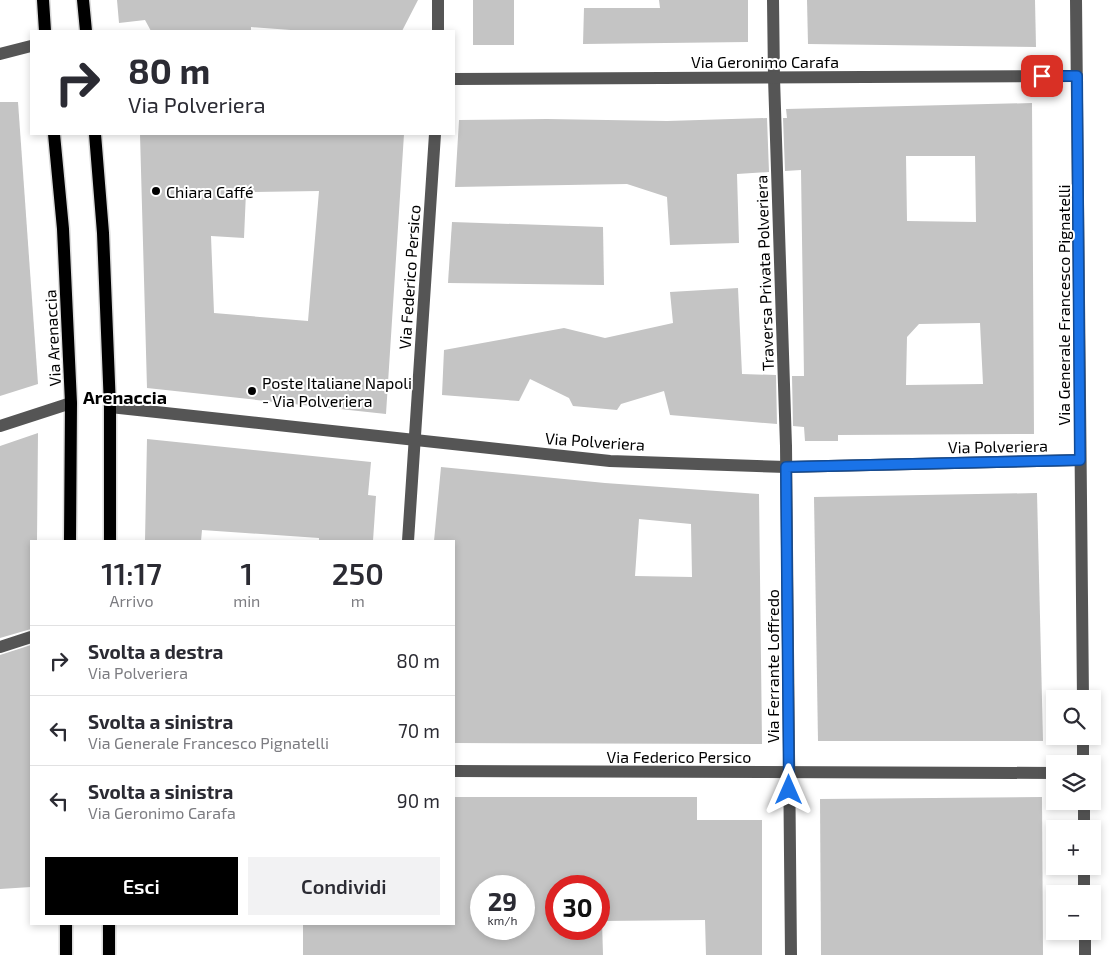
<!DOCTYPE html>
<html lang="it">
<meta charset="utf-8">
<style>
body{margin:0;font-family:"Exo 2",sans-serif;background:#f2f2f3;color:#2b2b33;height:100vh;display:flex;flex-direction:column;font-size:19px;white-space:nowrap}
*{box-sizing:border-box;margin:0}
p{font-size:16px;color:#7c7c81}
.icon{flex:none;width:28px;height:28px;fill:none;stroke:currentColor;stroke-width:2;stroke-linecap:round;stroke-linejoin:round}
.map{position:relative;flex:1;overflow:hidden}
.panel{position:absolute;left:30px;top:540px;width:425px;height:385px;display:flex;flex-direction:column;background:#fff;border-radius:0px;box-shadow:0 2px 8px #0003}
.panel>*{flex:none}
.hud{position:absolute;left:30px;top:30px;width:425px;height:105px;border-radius:0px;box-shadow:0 2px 8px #0003;background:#fff;color:#2b2b33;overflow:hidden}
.fabs{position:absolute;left:1046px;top:690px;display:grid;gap:10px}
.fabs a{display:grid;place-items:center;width:55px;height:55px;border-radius:0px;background:#fff;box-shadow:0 2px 8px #0003;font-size:25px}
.speed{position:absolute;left:470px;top:875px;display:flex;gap:10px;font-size:25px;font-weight:700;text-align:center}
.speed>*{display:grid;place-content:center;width:65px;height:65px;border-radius:50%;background:#fff;box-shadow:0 2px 8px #0003;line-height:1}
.speed small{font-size:12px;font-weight:400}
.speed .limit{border:8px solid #d22;background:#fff;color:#111}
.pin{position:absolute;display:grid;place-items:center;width:42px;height:42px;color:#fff;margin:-21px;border-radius:10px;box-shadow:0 2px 8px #0006}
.me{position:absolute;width:55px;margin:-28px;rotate:0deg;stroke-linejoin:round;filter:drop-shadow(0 0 4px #0008)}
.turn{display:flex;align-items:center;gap:18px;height:105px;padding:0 15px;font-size:22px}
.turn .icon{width:65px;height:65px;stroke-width:2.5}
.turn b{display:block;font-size:35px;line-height:42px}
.eta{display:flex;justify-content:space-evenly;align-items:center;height:85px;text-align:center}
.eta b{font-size:30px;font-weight:600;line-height:35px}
.button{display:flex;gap:10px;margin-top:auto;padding:10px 15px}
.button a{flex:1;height:58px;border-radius:0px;background:#000;color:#fff;font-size:20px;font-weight:600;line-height:58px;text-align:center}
.button a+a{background:#f2f2f3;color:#2b2b33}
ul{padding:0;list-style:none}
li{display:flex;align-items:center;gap:15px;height:70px;padding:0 15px;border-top:1px solid #e1e1e2}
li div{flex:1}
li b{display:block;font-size:19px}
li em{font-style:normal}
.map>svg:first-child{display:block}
.building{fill:#c4c4c4;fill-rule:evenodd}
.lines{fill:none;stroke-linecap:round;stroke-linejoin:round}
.major-casing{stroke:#dbdbdb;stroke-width:15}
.minor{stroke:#555;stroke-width:12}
.major{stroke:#000;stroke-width:12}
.route-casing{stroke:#114b97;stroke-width:12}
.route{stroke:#1a73e8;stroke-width:9}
.poi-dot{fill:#000;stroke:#fff;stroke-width:2}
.labels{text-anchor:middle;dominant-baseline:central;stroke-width:4;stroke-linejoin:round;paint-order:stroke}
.street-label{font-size:16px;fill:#000;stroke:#fff}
.poi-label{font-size:16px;fill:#000;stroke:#fff;text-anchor:start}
.neighbourhood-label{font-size:18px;font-weight:bold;fill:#000;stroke:#fff}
</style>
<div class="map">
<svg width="1117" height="955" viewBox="0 0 1117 955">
<rect width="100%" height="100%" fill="#fff"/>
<!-- building -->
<g class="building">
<polygon points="117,0 418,0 402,31 304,31 251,27 251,31 151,31 145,20 119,23"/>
<rect x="473" y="0" width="41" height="45"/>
<polygon points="659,0 748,0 748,42 583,44 584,8 660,8"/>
<polygon points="807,0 1035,0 1036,47 808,44"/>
<polygon points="0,102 18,102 38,384 0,396"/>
<path d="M1032,103L1034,434L838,435V441H805L804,427L793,426L792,376H804L801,170L785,171L783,118H787L786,109ZM906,156H975L976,222L907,221ZM980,323L983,384L906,385L907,337L919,324Z"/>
<polygon points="767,118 769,172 737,174 739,243 670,245 667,197 627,184 455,187 459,120 547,119 667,121"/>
<path d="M140,134H404L386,414L147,388ZM319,191L308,321L214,313L211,236L244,238L246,192Z"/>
<polygon points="452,222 603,227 604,285 448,283"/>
<polygon points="738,288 742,374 776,375 777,424 670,415 664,391 621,404 617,410 573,406 569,398 530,379 519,401 442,395 444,350 564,328 605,338 673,323 670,292"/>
<polygon points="38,433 37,541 31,541 31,629 0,638 0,446"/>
<polygon points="147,439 371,462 368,495 376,496 373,541 319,541 319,538 202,530 201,541 145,541"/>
<path d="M441,467L605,483L759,494L762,744L454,743V541H434ZM639,519L691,524L692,577L635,576Z"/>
<polygon points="1037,493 1043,741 818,741 814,497"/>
<polygon points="31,645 31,887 0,889 0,655"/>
<path d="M454,797H697V820H762V955H706L705,920L602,921L603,955H303V924H454ZM481,886H524V929H481ZM556,886H599V929H556Z"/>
<polygon points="1042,797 1043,955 821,955 820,799"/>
</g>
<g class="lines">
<defs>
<g id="major">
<polyline points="43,0 45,31"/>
<polyline points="83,0 86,31"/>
<polyline points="54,134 63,229 71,403 70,541"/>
<polyline points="95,134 103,233 110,407 110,541"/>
<polyline points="66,955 66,924"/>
<polyline points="109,955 109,924"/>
</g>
</defs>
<!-- major casing -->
<use href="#major" class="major-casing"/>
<!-- minor -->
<g class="minor">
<polyline points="438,0 438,31"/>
<polyline points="773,0 774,78 786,446 791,955"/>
<polyline points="1076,0 1083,699"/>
<polyline points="0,54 31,46"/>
<polyline points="454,79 1077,76"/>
<polyline points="110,407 610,461 786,467 1080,460"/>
<polyline points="0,426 71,403"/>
<polyline points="408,541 435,134"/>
<polyline points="0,647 31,637"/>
<polyline points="1083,736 1083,764"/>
<polyline points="454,771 1055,773"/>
<polyline points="1084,801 1084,829"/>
<polyline points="1084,866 1084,894"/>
<polyline points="1085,931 1085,955"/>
</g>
<!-- major -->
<use href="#major" class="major"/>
</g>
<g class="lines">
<defs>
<polyline id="route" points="789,790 786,467 1080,460 1077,76 1042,76"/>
</defs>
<!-- route casing -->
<use href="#route" class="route-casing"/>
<!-- route -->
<use href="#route" class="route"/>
</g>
<!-- markers -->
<g class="poi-dot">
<circle cx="156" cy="191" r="5"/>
<circle cx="252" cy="391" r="5"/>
</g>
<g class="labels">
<!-- street labels -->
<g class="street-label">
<text x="765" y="61">Via Geronimo Carafa</text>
<text transform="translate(764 273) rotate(-92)">Traversa Privata Polveriera</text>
<text transform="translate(409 277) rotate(-86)">Via Federico Persico</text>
<text transform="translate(1063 305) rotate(-90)">Via Generale Francesco Pignatelli</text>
<text transform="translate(52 338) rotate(-93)">Via Arenaccia</text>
<text transform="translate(595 441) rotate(4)">Via Polveriera</text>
<text transform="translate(998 446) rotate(-1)">Via Polveriera</text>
<text transform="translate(772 666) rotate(-90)">Via Ferrante Loffredo</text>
<text x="679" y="756">Via Federico Persico</text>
</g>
<!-- poi labels -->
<g class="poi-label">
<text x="166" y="191">Chiara Caffé</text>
<text x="262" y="382">Poste Italiane Napoli<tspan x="262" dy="18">- Via Polveriera</tspan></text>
</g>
<!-- neighbourhood labels -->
<g class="neighbourhood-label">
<text x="125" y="397">Arenaccia</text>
</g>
</g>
</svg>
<div class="fabs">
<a><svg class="icon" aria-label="search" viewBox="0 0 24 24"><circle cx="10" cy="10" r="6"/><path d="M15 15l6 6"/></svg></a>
<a><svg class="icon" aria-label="layers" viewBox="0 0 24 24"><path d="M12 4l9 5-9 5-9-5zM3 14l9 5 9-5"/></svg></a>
<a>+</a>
<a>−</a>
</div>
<div class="speed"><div>29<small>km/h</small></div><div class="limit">30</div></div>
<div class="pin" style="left:1042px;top:76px;background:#d93025"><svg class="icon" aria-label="arrive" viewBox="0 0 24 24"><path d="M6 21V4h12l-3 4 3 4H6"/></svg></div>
<svg class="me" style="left:789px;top:790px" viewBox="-20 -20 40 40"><path d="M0-17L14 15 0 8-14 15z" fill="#1a73e8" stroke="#fff" stroke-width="4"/></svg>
<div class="hud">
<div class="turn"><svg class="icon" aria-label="right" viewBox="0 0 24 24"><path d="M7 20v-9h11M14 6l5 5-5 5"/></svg><div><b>80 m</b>Via Polveriera</div></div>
</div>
<section class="panel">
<div class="eta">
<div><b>11:17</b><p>Arrivo</p></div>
<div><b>1</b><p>min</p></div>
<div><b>250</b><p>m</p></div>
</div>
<ul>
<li><svg class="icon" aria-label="right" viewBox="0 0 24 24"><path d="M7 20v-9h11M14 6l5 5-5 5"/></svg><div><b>Svolta a destra</b><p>Via Polveriera</p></div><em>80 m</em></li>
<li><svg class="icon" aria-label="left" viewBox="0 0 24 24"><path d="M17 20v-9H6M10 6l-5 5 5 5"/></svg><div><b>Svolta a sinistra</b><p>Via Generale Francesco Pignatelli</p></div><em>70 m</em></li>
<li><svg class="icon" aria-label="left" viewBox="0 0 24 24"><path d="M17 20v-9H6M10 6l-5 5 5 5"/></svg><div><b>Svolta a sinistra</b><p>Via Geronimo Carafa</p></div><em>90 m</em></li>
</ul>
<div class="button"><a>Esci</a><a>Condividi</a></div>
</section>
</div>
